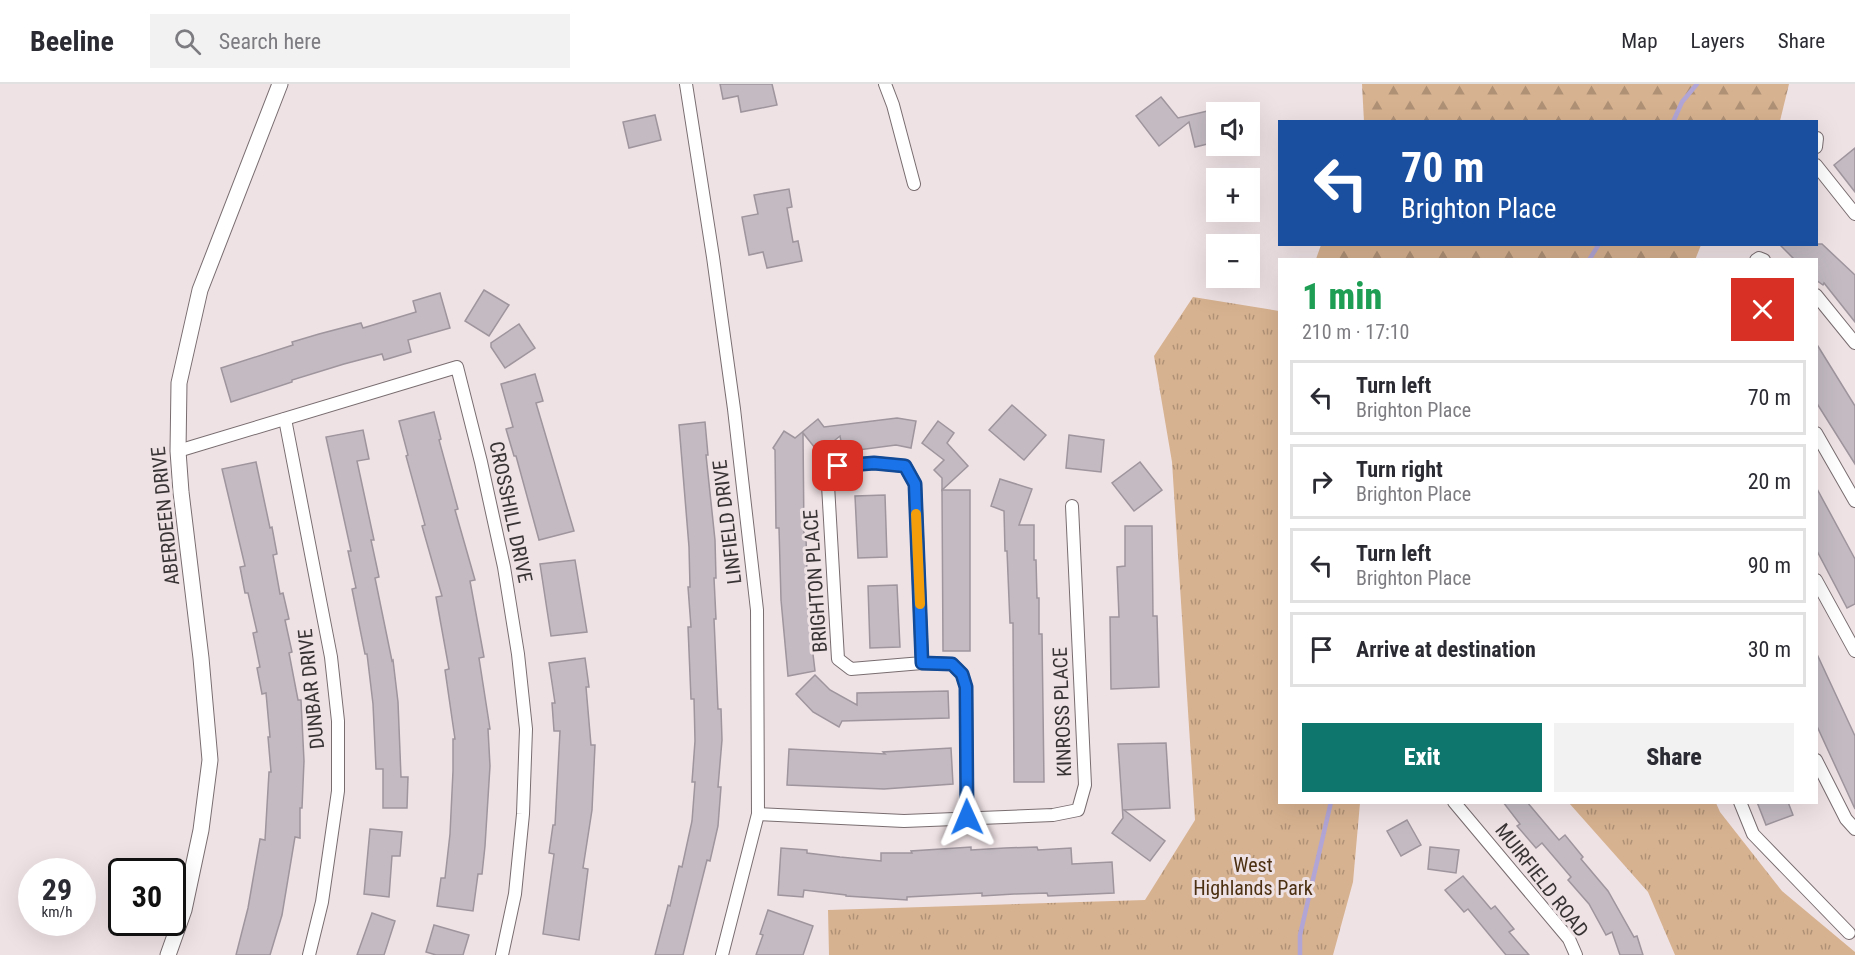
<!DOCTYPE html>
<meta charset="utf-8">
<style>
body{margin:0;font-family:"Roboto Condensed",sans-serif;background:#f2f2f3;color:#2b2b33;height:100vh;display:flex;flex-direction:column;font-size:22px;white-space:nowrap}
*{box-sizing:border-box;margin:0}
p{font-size:20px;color:#7c7c81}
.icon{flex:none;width:33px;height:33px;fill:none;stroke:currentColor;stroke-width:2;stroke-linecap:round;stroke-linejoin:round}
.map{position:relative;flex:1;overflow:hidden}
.drawer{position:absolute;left:1278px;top:174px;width:540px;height:546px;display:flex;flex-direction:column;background:#fff;border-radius:0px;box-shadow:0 6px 24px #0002}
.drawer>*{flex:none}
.guide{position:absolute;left:1278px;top:36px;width:540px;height:126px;border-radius:0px;box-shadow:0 6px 24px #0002;background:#1a4fa0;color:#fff;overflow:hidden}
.controls{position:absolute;left:1206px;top:18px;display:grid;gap:12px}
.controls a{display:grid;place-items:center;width:54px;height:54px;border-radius:0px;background:#fff;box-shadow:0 6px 24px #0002;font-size:30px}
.speed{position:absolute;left:18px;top:774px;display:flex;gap:12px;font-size:30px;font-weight:700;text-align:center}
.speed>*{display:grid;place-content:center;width:78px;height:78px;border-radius:50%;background:#fff;box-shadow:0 6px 24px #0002;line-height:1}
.speed small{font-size:15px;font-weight:400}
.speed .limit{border:3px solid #111;border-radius:9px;background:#fff;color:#111}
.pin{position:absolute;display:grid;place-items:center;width:51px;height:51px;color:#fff;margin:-26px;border-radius:12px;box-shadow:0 3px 9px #0006}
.me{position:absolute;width:66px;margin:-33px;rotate:359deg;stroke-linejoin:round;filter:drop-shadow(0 0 4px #0008)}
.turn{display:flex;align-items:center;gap:21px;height:126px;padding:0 24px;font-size:27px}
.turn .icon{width:78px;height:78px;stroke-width:2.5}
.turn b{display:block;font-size:42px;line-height:51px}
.round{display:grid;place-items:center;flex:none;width:63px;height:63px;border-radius:0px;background:#f2f2f3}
.head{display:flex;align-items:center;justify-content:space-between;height:102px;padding:0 24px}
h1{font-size:36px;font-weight:800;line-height:45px;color:#1e9e55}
.button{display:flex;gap:12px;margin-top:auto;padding:12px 24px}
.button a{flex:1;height:69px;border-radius:0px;background:#0f766e;color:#fff;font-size:24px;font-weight:800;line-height:69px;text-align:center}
.button a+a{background:#f2f2f3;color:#2b2b33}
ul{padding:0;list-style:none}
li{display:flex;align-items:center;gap:18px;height:75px;margin:0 12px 9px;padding:0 12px;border:3px solid #e1e1e2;border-radius:0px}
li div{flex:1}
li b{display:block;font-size:22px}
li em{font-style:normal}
header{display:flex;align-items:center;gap:36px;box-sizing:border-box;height:84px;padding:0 30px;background:#fff;border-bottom:2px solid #e1e1e2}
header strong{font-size:28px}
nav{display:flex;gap:33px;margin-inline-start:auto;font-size:21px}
.search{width:420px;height:54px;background:#f2f2f3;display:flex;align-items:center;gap:15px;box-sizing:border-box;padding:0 21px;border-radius:0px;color:#7c7c81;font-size:22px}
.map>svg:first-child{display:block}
.forest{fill:url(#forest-firs)}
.park{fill:url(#park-tufts)}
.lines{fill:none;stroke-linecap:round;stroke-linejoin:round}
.stream{stroke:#b1a5d5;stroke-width:4.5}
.building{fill:#c3bac2;stroke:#9e959d;stroke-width:1.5}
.minor-casing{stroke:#796d70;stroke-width:14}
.tertiary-casing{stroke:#796d70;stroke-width:17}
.minor{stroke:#fff;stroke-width:12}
.tertiary{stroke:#fff;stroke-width:15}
.route-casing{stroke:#114b97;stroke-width:15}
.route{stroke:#1a73e8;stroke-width:10}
.slow{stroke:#f59e0b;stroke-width:10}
.labels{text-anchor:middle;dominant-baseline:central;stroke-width:6;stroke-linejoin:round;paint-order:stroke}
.street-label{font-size:20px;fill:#383334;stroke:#efe2e5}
.park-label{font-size:20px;fill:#4c3012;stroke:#efe2e5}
</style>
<header>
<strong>Beeline</strong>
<div class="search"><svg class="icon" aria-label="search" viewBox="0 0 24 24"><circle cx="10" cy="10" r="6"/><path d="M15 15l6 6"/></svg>Search here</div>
<nav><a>Map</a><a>Layers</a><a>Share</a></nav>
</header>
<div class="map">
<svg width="1855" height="871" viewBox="0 0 1855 871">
<defs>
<pattern id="forest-firs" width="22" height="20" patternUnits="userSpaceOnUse" patternTransform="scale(1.5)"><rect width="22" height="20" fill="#d7b290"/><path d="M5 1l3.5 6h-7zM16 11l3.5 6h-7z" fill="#af9176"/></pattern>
<pattern id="park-tufts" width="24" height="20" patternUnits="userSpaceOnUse" patternTransform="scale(1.5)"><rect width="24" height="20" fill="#d7b290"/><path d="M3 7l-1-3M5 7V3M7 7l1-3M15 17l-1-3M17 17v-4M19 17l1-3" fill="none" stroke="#af9176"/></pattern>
</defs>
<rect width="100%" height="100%" fill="#efe2e5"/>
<!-- forest -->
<g class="forest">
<polygon points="1362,0 1789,0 1780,37 1364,38"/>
<polygon points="1321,161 1701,160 1701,161 1695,176 1316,175"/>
</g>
<!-- park -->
<g class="park">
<polygon points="1193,213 1279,227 1280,718 1360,719 1353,798 1333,871 829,871 828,826 1145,816 1195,736 1172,378 1154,272"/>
<polygon points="1569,719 1716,719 1720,728 1782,807 1855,868 1855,871 1675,871 1648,808"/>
</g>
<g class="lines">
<!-- stream -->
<g class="stream">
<polyline points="1673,38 1682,18 1697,0"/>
<polyline points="1589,176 1599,160"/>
<polyline points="1300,871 1300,851 1331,718"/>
</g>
</g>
<!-- building -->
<g class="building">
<polygon points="720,0 772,0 777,21 741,28 738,12 723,15"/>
<polygon points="1161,13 1178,34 1216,25 1216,58 1195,63 1189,38 1159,62 1136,32"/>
<polygon points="655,31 661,56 629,64 623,38"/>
<polygon points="1855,64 1855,108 1834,81"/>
<polygon points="789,105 792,123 787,124 793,158 798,157 802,177 767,184 763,168 749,171 742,133 758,130 754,111"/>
<polygon points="1779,160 1822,160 1855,191 1855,238 1824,199 1823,201 1816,196 1816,176 1795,176"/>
<polygon points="484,206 509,221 489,252 465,237"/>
<polygon points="440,209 450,244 408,256 411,268 384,276 382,270 344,280 292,296 292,298 231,318 221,284 293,261 292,258 319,250 361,239 363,244 416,228 413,217"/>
<polygon points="519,240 535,264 505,284 491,263 491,259"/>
<polygon points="1816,259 1855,322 1855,380 1816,318"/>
<polygon points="535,290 543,317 536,319 574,447 539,456 516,372 514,372 506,345 513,343 501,300"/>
<polygon points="1012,321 1046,351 1024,376 989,346"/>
<polygon points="434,328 441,355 439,356 458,425 455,426 475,496 470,497 484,573 479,574 490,645 488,645 490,682 485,762 482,790 478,790 473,827 437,822 441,794 445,794 450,750 453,687 453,655 455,655 445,586 449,585 436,513 442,512 422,442 425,441 406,372 408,371 399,337"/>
<polygon points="897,334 916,337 911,364 896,361 843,368 840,352 819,369 803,349 804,452 806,452 808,528 815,587 788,592 781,516 779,444 776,444 775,366 773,364 784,347 795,354 818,335 824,343"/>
<polygon points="938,337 954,349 947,359 968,382 942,406 942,394 934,386 944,376 922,359"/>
<polygon points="705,338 708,371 706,371 715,456 716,494 714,494 716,535 714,535 718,625 721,625 722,656 718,703 721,703 718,742 710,777 707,776 683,871 655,871 668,821 670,822 679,782 682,783 692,737 695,698 692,698 695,657 694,615 691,615 688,543 691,543 688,503 690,503 689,463 679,341"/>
<polygon points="363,346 369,375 357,377 374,456 371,456 379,493 375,494 392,577 393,576 398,618 401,693 408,693 407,724 383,724 383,685 376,685 373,620 367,570 365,570 352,505 356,504 348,467 351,467 326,353"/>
<polygon points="1069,351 1104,356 1101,388 1066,384"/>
<polygon points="256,378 270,444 272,443 277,470 273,471 280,510 283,509 289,535 285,536 292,568 289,569 298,616 301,616 304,677 302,724 300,724 300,754 295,753 282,831 270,871 236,871 248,824 260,755 265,756 269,688 271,688 268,653 270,653 266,609 262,610 257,584 260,583 253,549 257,548 248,509 245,509 240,483 245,482 222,385"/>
<polygon points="1140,378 1162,406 1134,427 1112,399"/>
<polygon points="1000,395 1032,405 1019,441 1034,441 1034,476 1036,476 1037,514 1039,514 1039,550 1042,550 1044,698 1014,698 1013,539 1010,539 1007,467 1005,467 1004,427 991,422"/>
<polygon points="1816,403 1855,475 1855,520 1847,524 1816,465"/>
<polygon points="942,406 970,406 970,567 943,567"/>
<polygon points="885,411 887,473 858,474 855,412"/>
<polygon points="1125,442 1152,442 1153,532 1157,532 1159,603 1111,605 1110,533 1119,533 1117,483 1125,482"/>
<polygon points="575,476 587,548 551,552 540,480"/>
<polygon points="897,501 900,563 870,564 868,502"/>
<polygon points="1816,568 1855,652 1855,725 1816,640"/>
<polygon points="585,574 589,603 586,603 591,661 595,661 592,726 583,784 588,785 579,856 543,850 554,770 549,769 553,741 555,741 560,647 554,647 552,619 555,619 549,579"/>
<polygon points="815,591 830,606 857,621 857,609 948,607 949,634 842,637 839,643 813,628 796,610"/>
<polygon points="1166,659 1170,724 1124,726 1165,757 1150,777 1112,749 1123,734 1118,660"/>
<polygon points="951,664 953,700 884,705 787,701 789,665 885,670 883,668"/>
<polygon points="1503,718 1527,718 1559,756 1565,751 1583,773 1581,775 1608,807 1634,853 1637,852 1643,871 1620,871 1612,848 1606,851 1589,820 1568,796 1571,793 1542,759 1536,764 1517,742 1520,740"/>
<polygon points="1757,718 1788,718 1793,731 1766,741"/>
<polygon points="1407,736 1421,761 1401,772 1387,747"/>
<polygon points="370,745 402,748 400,772 392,772 389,813 364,810"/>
<polygon points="971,763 971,766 1005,764 1037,763 1038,766 1071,764 1072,780 1112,778 1114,809 1048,812 1047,809 1014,810 982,812 982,809 907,813 907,816 846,812 846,811 804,806 803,813 778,811 781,764 807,766 807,769 840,773 881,777 881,769 912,769 911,767"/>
<polygon points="1430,763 1459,766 1456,789 1428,785"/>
<polygon points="1463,792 1491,825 1495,822 1514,845 1509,848 1529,871 1506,871 1468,825 1464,828 1445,806"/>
<polygon points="768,826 813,842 803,871 756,871 763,851 760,850"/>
<polygon points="372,829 395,837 384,871 357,871"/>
<polygon points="434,841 469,851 463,871 436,871 426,868"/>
</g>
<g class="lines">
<defs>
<g id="minor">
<polyline points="686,0 713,173 734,325 757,526 758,730 722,871"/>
<polyline points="885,0 893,21 914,100"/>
<polyline points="1816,63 1817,54"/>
<polyline points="1816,81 1855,130"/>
<polyline points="1756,176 1759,174 1764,176"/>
<polyline points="1816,211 1855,259"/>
<polyline points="285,335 331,573 338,637 338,707 322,818 309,871"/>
<polyline points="1816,349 1855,417"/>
<polyline points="178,367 457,283 481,378 504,483 518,570 526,645 523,730 515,810 502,871"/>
<polyline points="1816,496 1855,567"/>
<polyline points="922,579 851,585 838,575 828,401 838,382 874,379 905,382 915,400 922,579 952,580 962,590 966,603 967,733"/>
<polyline points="1816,676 1846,735 1855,745"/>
<polyline points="1454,718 1569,855 1576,871"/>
<polyline points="1740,718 1753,750 1849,849"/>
<polyline points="758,730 904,737 1053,731 1078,726 1085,701 1072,422"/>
</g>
<polyline id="tertiary" points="168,871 184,826 201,746 210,676 201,574 181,408 178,367 179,299 200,206 280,0"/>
</defs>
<!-- minor casing -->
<use href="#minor" class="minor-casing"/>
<!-- tertiary casing -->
<use href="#tertiary" class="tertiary-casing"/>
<!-- minor -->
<use href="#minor" class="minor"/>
<!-- tertiary -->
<use href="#tertiary" class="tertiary"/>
</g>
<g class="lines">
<defs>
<polyline id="route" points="838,382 874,379 905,382 915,400 922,579 952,580 962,590 966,603 967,733"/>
</defs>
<!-- route casing -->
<use href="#route" class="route-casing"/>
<!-- route -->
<use href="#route" class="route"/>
<!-- slow -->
<polyline class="slow" points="916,430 920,520"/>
</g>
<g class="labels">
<!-- street labels -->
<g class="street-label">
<text transform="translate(511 428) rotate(78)">CROSSHILL DRIVE</text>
<text transform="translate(165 432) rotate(-96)">ABERDEEN DRIVE</text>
<text transform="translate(727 438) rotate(-97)">LINFIELD DRIVE</text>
<text transform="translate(815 497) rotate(-94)">BRIGHTON PLACE</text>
<text transform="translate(311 605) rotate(-96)">DUNBAR DRIVE</text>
<text transform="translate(1062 628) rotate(-92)">KINROSS PLACE</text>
<text transform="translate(1542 796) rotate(52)">MUIRFIELD ROAD</text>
</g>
<!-- park labels -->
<g class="park-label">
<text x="1253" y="781">West<tspan x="1253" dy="23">Highlands Park</tspan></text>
</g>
</g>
</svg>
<div class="controls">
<a><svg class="icon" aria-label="sound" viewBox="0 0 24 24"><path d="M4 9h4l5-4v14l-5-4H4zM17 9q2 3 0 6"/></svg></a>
<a>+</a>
<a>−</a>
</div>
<div class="speed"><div>29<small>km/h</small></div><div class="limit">30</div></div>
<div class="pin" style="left:838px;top:382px;background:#d93025"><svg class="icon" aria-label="arrive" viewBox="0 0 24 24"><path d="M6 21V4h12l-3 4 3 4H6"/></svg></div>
<svg class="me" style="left:967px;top:733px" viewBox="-20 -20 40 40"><path d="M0-17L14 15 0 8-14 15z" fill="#1a73e8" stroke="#fff" stroke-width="4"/></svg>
<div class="guide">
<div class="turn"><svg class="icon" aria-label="left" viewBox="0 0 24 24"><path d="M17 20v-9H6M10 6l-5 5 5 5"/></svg><div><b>70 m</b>Brighton Place</div></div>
</div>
<section class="drawer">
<div class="head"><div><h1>1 min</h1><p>210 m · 17:10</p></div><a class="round" style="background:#d93025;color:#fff"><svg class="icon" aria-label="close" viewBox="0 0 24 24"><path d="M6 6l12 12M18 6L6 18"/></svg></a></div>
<ul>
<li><svg class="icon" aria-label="left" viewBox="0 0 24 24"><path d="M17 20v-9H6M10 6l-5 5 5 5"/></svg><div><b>Turn left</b><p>Brighton Place</p></div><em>70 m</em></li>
<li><svg class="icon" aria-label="right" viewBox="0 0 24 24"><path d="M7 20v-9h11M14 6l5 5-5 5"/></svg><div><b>Turn right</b><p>Brighton Place</p></div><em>20 m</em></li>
<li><svg class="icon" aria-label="left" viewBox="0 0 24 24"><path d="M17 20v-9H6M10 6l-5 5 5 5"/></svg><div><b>Turn left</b><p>Brighton Place</p></div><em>90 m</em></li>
<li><svg class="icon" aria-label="arrive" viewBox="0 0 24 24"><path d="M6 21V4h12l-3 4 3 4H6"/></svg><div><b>Arrive at destination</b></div><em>30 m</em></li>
</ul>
<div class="button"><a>Exit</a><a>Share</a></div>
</section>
</div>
